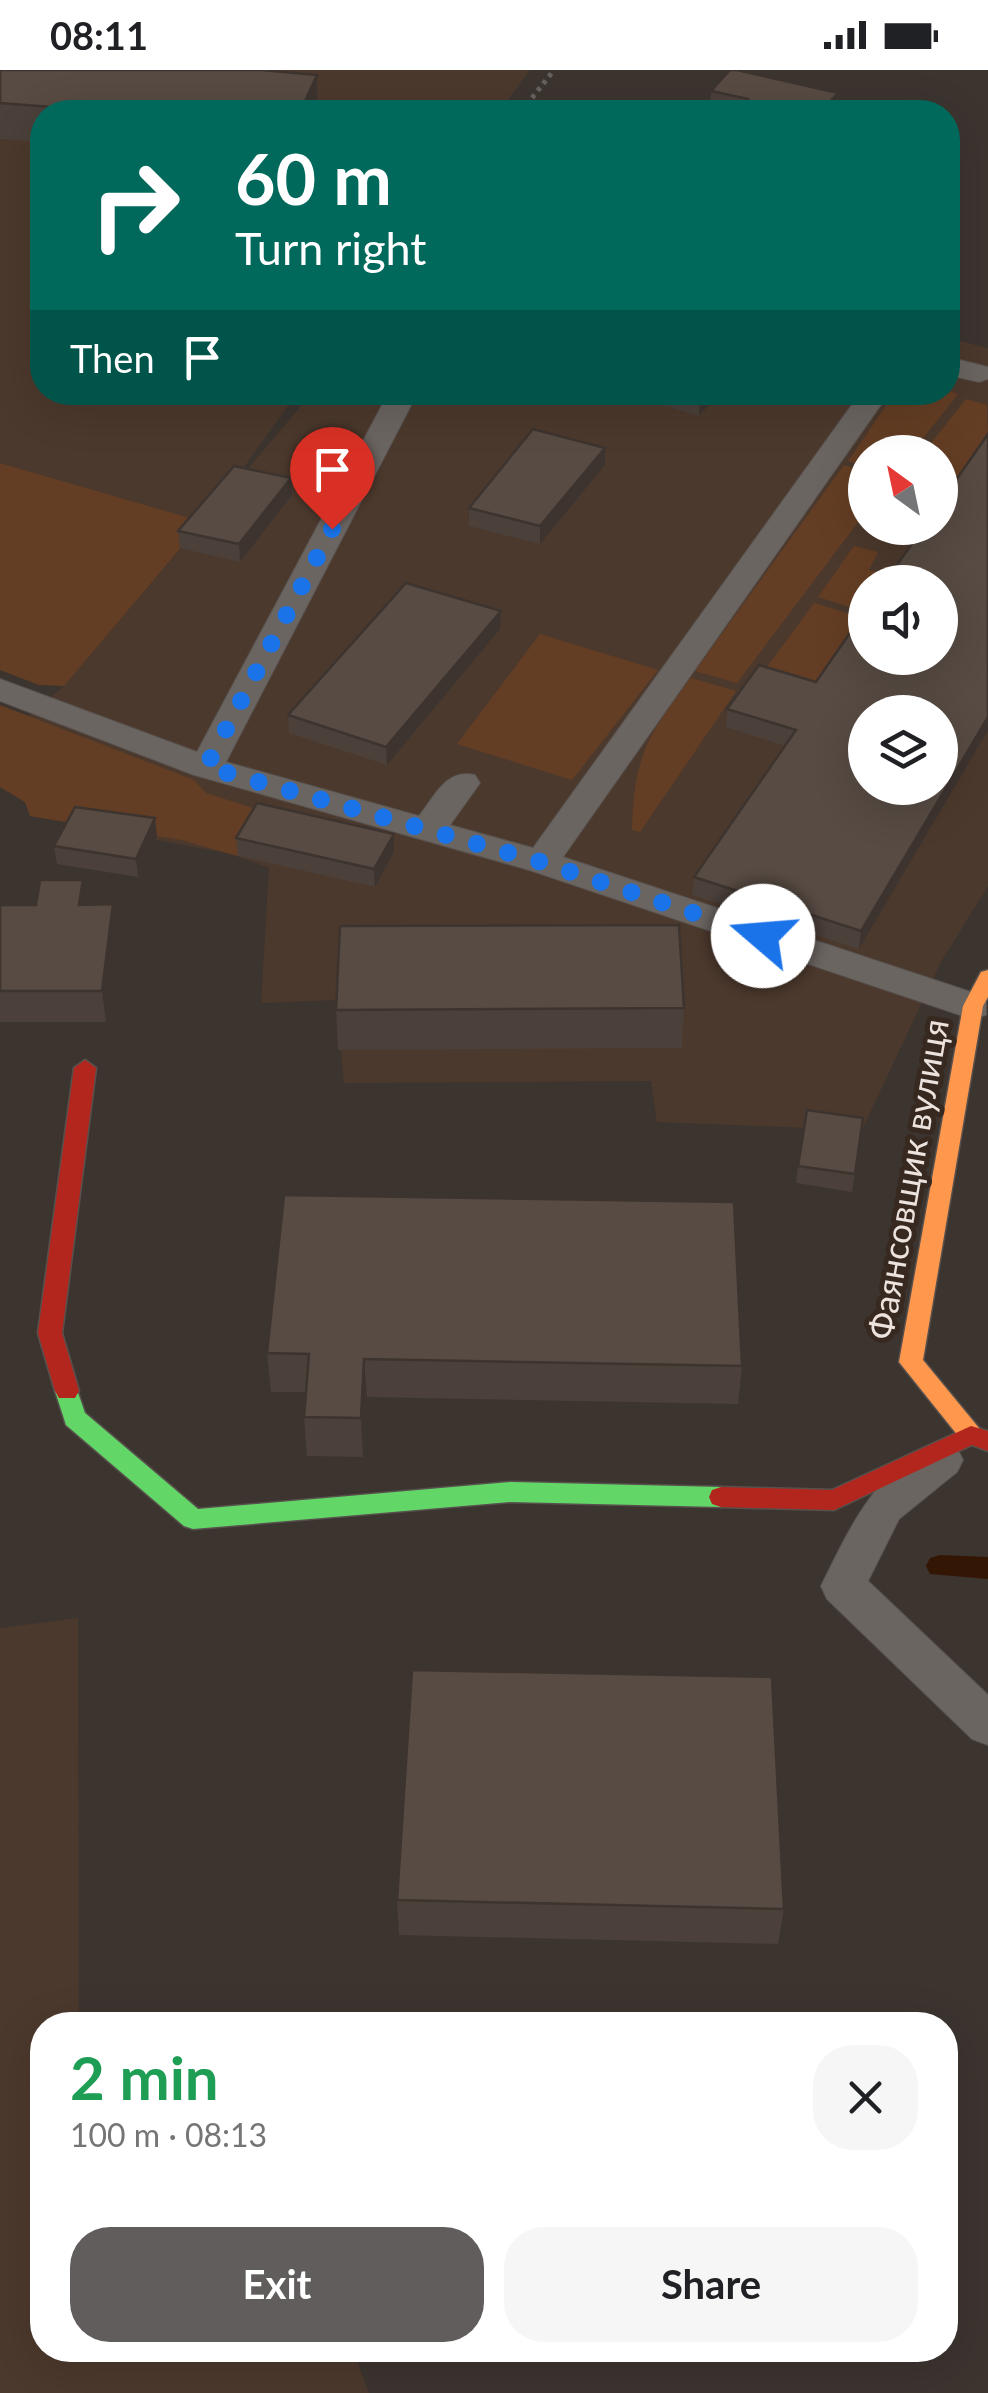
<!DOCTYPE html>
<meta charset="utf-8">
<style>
body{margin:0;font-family:Lato,sans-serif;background:#f6f6f6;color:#202124;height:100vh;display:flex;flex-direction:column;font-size:38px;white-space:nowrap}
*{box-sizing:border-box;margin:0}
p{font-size:32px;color:#757577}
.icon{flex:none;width:55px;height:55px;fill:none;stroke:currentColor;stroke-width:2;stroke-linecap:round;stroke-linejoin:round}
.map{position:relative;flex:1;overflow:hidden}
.details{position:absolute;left:30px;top:1942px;width:928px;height:350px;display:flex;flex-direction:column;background:#fff;border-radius:40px;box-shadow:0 10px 40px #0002}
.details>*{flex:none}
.top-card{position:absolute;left:30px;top:30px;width:930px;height:305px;border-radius:40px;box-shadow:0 10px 40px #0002;background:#00695c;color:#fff;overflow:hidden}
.needle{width:65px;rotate:327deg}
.fabs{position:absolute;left:848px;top:365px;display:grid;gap:20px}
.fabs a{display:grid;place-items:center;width:110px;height:110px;border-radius:50%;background:#fff;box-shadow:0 10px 40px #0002;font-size:50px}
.pin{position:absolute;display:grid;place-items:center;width:85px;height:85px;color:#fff;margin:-102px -42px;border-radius:50% 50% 50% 0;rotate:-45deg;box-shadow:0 0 10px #0007}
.pin .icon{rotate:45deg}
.me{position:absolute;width:110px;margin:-55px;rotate:288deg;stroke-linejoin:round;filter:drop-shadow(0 0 8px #0008)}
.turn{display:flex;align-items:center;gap:35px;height:210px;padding:0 40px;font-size:45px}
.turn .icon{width:130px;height:130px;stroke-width:2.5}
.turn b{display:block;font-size:70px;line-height:85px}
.then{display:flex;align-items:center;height:95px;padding:0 40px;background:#0003;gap:20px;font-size:38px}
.round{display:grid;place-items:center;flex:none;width:105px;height:105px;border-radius:40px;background:#f6f6f6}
.summary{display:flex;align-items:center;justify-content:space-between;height:170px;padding:0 40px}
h1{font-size:60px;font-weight:700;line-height:75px;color:#1e9e55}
.action{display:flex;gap:20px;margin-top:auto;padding:20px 40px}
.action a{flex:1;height:115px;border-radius:40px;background:#605d5c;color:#fff;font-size:40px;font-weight:700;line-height:115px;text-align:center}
.action a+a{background:#f6f6f6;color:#202124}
.status{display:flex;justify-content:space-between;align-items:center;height:70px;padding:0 50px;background:#fff;direction:ltr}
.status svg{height:28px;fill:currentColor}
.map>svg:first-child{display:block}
.built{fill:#4c392d;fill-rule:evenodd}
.green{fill:#643e24}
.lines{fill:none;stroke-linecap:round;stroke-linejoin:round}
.stream{fill:#331604;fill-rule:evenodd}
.lane-casing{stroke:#57504c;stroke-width:2}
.fast-casing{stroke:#57504c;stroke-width:3}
.slow-casing{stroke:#57504c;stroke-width:3}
.jam-casing{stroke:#57504c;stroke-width:3}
.path{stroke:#67625f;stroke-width:5;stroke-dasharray:4 5;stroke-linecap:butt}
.lane{fill:#6b6561;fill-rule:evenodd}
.fast{fill:#63d668;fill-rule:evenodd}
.slow{fill:#ff974d;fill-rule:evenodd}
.jam{fill:#b3261e;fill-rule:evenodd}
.wall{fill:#4b403a}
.shaded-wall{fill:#3d342f}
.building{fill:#574b43;stroke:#3d342f;stroke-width:2.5;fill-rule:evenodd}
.route{stroke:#1a73e8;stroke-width:18;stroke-dasharray:0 32.4}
.labels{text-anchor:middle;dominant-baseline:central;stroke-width:10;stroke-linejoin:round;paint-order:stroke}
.street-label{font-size:35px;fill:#ede3de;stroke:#372920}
</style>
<div class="status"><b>08:11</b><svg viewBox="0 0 49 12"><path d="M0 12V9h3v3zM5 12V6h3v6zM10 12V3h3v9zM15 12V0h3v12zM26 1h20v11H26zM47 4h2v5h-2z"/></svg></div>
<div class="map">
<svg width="988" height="2323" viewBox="0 0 988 2323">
<rect width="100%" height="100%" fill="#3c342f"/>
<!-- built -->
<g class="built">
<path d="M0,0H530L499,42H42V322L297,323L217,435L312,323L948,322V268L988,278V816L941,892L862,1060L657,1052L651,1011L344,1013L336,930L261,933L269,798L231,784L30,746L25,732L0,717V671L64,616L203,453L0,393ZM865,382H940V458H865ZM865,512H940V588H865ZM865,642H940V718H865Z"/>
<polygon points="78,1548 79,1955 42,1955 42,2280 353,2280 369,2323 0,2323 0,1558"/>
</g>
<!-- green -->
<g class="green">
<polygon points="948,321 958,324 912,382 865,382 865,396 848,391 895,323"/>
<polygon points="966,329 987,335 988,375 958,415 940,410 940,382 924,382"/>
<polygon points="0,393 203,452 64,616 39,615 0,600"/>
<polygon points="844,395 865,401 865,443 737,613 695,601"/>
<polygon points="854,476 878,482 869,500 893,507 889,512 865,512 865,542 818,527"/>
<polygon points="814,533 863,548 816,621 762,604"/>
<polygon points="540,564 658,600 572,710 457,674"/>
<path d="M691,608L736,621L640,762L632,760C634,686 647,666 691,608Z"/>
<polygon points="0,635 194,710 206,723 262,741 237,786 182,770 30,746 25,732 0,717"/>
</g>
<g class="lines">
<!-- stream -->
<polygon class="stream" points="940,1485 988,1487 988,1509 930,1504 926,1496 930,1488"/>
<defs>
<g id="lane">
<polygon points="948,287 988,297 988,309 979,312 948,305"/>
<path d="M389,322H418L226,692L419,746C435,726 446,698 475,705L480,713L450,755L533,778L861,322H890L563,787L986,927V945L973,949L960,945L529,800L194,705L0,631V609L197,682Z"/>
<path d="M942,1373L957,1378L963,1390L957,1402L899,1449L868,1511L988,1625V1675L972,1669L827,1529L821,1516C849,1460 877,1394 942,1373Z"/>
</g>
<polygon id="fast" points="67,1312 75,1314 85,1343 198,1439 511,1412 721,1417 730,1420 733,1427 730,1434 721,1437 511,1432 193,1459 184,1456 66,1355 55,1321 59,1314"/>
<polygon id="slow" points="988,900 988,927 983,936 923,1290 979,1358 983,1365 979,1372 963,1372 899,1292 963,936 981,902"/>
<g id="jam">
<polygon points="85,990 96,998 62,1263 79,1321 75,1328 59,1328 55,1321 38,1263 74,998"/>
<polygon points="971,1356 988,1361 988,1381 972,1375 834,1440 721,1437 712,1434 709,1427 712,1420 721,1417 832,1420"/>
</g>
</defs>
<!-- lane casing -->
<use href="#lane" class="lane-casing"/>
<!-- fast casing -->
<use href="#fast" class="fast-casing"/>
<!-- slow casing -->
<use href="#slow" class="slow-casing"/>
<!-- jam casing -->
<use href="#jam" class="jam-casing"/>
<!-- path -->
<polyline class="path" points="521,42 554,0"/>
<!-- lane -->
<use href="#lane" class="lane"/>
<!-- fast -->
<use href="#fast" class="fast"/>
<!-- slow -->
<use href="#slow" class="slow"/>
<!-- jam -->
<use href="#jam" class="jam"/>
</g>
<!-- wall -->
<g class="wall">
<polygon points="0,0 317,5 319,41 318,42 42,42 42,72 0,69"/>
<polygon points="711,21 838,23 836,42 710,42"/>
<polygon points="644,322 721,322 699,346 643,329"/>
<polygon points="605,378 605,395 540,474 469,456 469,438"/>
<polygon points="291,408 292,425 240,492 180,478 178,461"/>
<polygon points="923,458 859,879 692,825 694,807 785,676 726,657 727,639 816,612"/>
<polygon points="501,541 500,559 387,695 289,663 288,645"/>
<polygon points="157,766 138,807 57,794 54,776"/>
<polygon points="236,768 394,782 375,817 238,786"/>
<polygon points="0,835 86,835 118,866 106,952 0,952"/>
<polygon points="684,938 682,978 338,980 336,940"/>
<polygon points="863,1048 852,1122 796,1113 798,1096"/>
<polygon points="267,1283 742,1296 738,1334 367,1327 363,1387 307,1386 304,1347 306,1322 271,1322"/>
<polygon points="397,1830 784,1839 778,1874 399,1865"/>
</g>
<!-- shaded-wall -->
<g class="shaded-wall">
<polygon points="317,5 318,42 300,42"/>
<polygon points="838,23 836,42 820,42"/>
<polygon points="706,322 721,322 699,346 700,328"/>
<polygon points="605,378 605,395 540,474 540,456"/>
<polygon points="291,408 292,425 240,492 239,474"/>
<polygon points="501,541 500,559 387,695 386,677"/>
<polygon points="988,647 988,660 859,879 861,861"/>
<polygon points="155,748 157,766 138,807 136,789"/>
<polygon points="394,764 394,782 375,817 374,799"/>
<polygon points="83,810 87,841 79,835"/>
<polygon points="113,834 118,866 106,952 102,921"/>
<polygon points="364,1289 367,1327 363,1387 361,1348"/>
</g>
<!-- building -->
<g class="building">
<polygon points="0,0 261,0 317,5 300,42 116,42 0,33"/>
<polygon points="730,0 737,0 838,23 820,42 735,42 748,29 711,21"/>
<polygon points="680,322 706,322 700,328"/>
<polygon points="533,359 605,378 540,456 469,438"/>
<path d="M988,364V647L861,861L694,807L796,660L727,639L759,595L816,612L865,541V588H940V512H885L923,458H940V433ZM865,642H940V718H865Z"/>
<polygon points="234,396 291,408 239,474 178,461"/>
<polygon points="406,513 501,541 386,677 288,645"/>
<polygon points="257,733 394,764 374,799 236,768"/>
<polygon points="75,737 155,748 136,789 54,776"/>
<polygon points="40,810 83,810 79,835 113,834 102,921 0,921 0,835 36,835"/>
<polygon points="679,855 684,938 336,940 340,856"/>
<polygon points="807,1040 863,1048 855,1104 798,1096"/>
<polygon points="284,1125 734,1132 742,1296 364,1289 361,1348 304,1347 309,1284 267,1283"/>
<polygon points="412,1600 772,1607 784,1839 397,1830"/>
</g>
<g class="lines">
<!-- route -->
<polyline class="route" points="332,459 206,697 541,792 763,866"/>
</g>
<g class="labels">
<!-- street labels -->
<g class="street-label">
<text transform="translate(907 1109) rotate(-80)">Фаянсовщик вулиця</text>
</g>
</g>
</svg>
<div class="fabs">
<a><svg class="needle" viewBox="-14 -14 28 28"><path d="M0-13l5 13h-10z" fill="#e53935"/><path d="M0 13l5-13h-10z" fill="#757577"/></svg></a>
<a><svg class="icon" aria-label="sound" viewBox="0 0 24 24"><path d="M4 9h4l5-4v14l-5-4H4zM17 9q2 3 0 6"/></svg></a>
<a><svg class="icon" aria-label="layers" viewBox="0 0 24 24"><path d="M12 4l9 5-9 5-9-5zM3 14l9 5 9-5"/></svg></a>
</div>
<div class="pin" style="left:332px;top:459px;background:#d93025"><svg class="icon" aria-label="arrive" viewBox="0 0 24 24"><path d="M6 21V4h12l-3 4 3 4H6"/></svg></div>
<svg class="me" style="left:763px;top:866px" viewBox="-20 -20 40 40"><circle r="19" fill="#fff"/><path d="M0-13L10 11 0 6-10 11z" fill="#1a73e8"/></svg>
<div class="top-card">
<div class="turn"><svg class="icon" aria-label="right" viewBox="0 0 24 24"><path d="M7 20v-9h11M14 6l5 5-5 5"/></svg><div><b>60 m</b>Turn right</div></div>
<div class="then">Then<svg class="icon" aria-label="arrive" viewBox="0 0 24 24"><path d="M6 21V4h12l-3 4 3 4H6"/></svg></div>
</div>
<section class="details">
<div class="summary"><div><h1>2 min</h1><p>100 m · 08:13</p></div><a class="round"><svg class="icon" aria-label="close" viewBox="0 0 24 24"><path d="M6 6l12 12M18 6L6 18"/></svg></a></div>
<div class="action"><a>Exit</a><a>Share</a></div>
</section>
</div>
